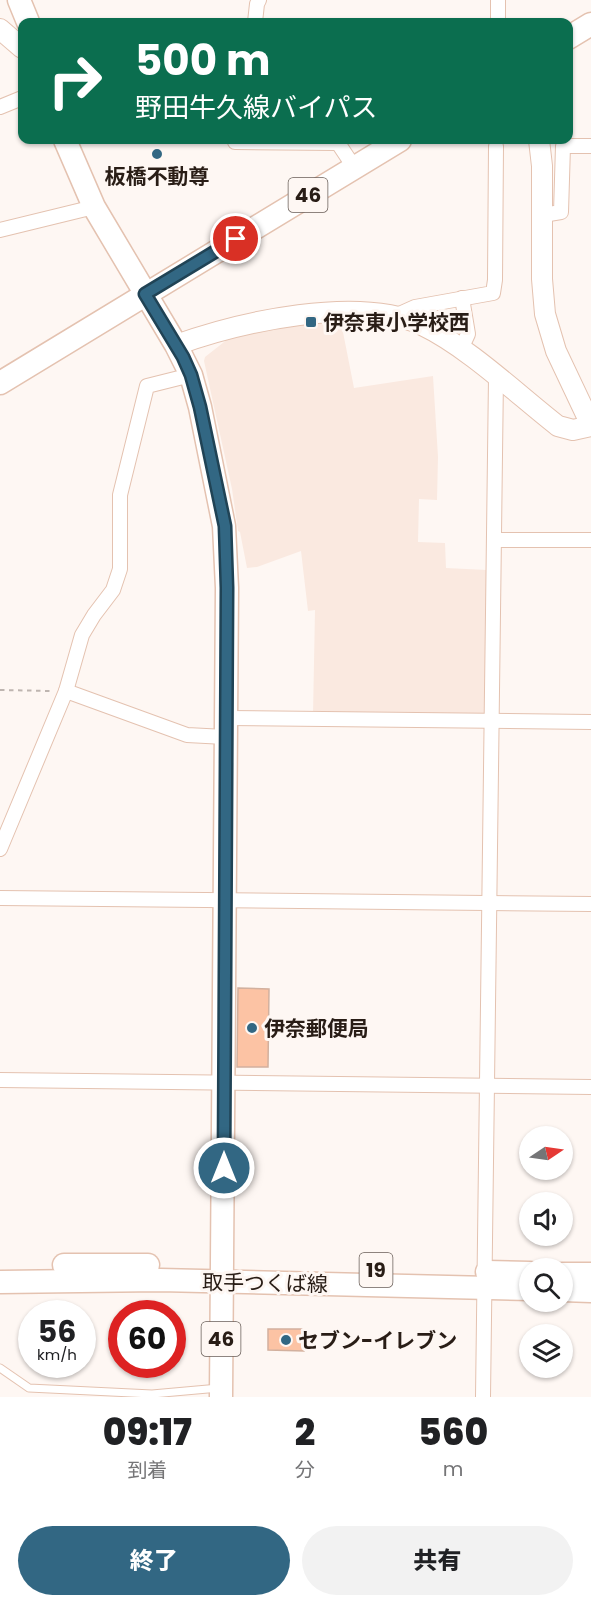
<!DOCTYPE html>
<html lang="ja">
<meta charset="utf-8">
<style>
body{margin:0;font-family:Poppins,"Noto Sans JP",sans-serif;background:#f2f2f2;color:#202124;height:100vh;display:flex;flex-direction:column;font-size:22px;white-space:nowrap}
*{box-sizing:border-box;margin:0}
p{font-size:20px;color:#757577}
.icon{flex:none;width:33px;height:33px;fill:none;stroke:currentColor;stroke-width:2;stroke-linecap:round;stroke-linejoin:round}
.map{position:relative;height:1397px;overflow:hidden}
.drawer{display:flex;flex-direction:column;background:#fff;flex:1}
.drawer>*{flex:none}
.banner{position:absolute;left:18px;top:18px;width:555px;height:126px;border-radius:12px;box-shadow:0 2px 4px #0004;background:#0b6e4f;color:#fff;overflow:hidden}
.needle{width:39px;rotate:77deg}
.tools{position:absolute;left:519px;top:1126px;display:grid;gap:12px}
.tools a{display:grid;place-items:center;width:54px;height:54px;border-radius:50%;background:#fff;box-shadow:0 2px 4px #0004;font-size:30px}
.speed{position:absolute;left:18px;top:1300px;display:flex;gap:12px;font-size:30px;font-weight:700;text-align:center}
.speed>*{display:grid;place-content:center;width:78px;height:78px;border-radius:50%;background:#fff;box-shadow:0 2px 4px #0004;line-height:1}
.speed small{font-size:15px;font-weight:400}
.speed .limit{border:9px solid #d22;background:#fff;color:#111}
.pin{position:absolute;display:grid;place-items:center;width:51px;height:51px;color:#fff;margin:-26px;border:3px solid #fff;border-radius:50%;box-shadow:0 2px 6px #0007}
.me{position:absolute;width:66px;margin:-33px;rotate:0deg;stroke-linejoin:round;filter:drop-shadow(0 0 4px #0008)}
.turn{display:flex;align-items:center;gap:21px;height:126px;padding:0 18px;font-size:27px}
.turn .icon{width:78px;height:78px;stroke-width:2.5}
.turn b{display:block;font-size:42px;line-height:51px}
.eta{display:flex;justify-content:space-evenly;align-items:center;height:102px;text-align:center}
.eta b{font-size:36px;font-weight:800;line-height:42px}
.primary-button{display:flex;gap:12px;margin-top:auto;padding:12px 18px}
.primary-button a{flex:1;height:69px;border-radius:36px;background:#326783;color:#fff;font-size:24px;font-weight:800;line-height:69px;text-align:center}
.primary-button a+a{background:#f2f2f2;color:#202124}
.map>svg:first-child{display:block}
.built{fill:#fae9e0}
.building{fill:#fcc3a4;stroke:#d2b09e;stroke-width:1.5}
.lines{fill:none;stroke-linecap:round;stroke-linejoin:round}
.lane-casing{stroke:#e4c2b0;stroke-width:9}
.street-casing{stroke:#e4c2b0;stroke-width:16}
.secondary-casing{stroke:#e4c2b0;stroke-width:22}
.primary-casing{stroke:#e4c2b0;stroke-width:25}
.path{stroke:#beb5b0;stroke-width:2;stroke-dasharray:4.5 4.5;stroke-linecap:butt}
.lane{stroke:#fff;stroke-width:7}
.street{stroke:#fff;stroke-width:14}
.secondary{stroke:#fff;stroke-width:20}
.primary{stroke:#fff;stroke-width:22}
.route-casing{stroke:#204355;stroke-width:15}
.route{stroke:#326783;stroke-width:10}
.poi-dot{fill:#326783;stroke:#fef7f3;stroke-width:2}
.labels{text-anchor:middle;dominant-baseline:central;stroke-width:6;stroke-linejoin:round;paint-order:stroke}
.shield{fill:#fef7f3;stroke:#695e58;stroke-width:1.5}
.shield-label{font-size:20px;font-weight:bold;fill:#291d16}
.poi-label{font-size:21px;font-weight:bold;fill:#291d16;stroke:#fef7f3;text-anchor:start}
.street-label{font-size:21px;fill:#291d16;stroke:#fef7f3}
</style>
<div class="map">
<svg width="591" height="1397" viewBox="0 0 591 1397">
<rect width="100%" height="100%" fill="#fef7f3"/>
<!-- built -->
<polygon class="built" points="333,320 341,322 354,388 433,376 438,457 437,500 419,499 418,542 445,543 446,568 487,570 485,717 313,715 315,610 308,611 301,551 257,567 247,568 240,532 238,531 232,489 204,361 205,357 233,335 257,330"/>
<!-- building -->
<g class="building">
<polygon points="238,988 269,989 268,1067 237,1067"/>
<polygon points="268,1329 304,1329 304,1351 268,1350"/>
</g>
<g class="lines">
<defs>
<polyline id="lane" points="0,1368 29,1388 152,1394 219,1388"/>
<g id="street">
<polyline points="255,22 257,4 259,0"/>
<polyline points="498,22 498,0"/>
<polyline points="0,107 22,98"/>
<polyline points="235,140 235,142 338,143 354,167"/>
<polyline points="543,215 561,212 563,146 591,146"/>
<polyline points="0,230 94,207"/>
<polyline points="395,316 415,307 493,293 495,280 496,146"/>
<polyline points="461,349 468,334 462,298"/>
<polyline points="495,540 591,540"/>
<polyline points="66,691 187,735 225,737"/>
<polyline points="226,718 591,722"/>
<polyline points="0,849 66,691 82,635 94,615 113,590 120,569 120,495 147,386 191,375"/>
<polyline points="0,898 591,904"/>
<polyline points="0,1080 591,1087"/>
<polyline points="483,1397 496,377"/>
</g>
<g id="secondary">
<polyline points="0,29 22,48"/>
<polyline points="539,140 542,166 542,279 545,314 556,351 591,425"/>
<path d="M176,345C240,322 358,295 422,325C468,347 517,394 558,426L573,430L591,426"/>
</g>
<g id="primary">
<polyline points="19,0 28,22"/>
<polyline points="568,38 591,24"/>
<polyline points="65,140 94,207 176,345 191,375 200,407 224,526 227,588 221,1397"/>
<polyline points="0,383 400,140"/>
<polyline points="64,1265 148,1265"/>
<polyline points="487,1272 530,1273"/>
<polyline points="562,1274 591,1274"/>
<polyline points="0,1282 160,1280 530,1289"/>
<polyline points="562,1290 591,1291"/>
</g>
</defs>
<!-- lane casing -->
<use href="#lane" class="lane-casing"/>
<!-- street casing -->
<use href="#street" class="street-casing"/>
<!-- secondary casing -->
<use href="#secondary" class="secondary-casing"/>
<!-- primary casing -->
<use href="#primary" class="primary-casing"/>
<!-- path -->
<polyline class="path" points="0,690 51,691"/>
<!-- lane -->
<use href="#lane" class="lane"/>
<!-- street -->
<use href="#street" class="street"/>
<!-- secondary -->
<use href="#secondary" class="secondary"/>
<!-- primary -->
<use href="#primary" class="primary"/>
</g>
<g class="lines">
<defs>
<polyline id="route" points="224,1168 227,588 225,526 200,407 191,375 183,357 145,294 236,239"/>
</defs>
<!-- route casing -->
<use href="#route" class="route-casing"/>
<!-- route -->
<use href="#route" class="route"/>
</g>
<!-- markers -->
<g class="poi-dot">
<circle cx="157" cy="154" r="6"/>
<rect x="305" y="316" width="12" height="12" rx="3"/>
<circle cx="252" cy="1028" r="6"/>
<circle cx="286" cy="1340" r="6"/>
</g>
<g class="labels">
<!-- shield labels -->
<g class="shield">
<rect x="288.5" y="178" width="39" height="34" rx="4.5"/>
<rect x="359.5" y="1253" width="33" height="34" rx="4.5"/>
<rect x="201.5" y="1322" width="39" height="34" rx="4.5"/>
</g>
<g class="shield-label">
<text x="308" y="195">46</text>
<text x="376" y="1270">19</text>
<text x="221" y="1339">46</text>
</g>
<!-- poi labels -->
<g class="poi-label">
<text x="157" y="176" text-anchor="middle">板橋不動尊</text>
<text x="323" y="322">伊奈東小学校西</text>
<text x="264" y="1028">伊奈郵便局</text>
<text x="298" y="1340">セブン-イレブン</text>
</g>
<!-- street labels -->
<g class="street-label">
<text transform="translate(265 1283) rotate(1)">取手つくば線</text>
</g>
</g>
</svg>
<div class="tools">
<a><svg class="needle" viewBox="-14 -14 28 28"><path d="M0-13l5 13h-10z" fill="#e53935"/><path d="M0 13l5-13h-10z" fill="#757577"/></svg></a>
<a><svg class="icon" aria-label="sound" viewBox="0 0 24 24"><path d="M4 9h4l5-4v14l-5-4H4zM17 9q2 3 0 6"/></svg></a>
<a><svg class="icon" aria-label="search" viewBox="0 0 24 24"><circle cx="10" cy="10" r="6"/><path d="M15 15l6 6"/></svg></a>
<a><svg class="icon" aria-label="layers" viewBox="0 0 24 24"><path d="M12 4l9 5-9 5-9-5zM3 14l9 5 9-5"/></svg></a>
</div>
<div class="speed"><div>56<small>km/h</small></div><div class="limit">60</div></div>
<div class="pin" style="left:236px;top:239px;background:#d93025"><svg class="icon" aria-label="arrive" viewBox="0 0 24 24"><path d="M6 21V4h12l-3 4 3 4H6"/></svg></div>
<svg class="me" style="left:224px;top:1168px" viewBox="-20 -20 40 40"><circle r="17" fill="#326783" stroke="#fff" stroke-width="3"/><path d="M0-11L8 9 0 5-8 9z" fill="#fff"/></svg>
<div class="banner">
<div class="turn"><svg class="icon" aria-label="right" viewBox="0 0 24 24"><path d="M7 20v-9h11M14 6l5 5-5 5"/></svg><div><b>500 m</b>野田牛久線バイパス</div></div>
</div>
</div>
<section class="drawer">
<div class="eta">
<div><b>09:17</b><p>到着</p></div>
<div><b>2</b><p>分</p></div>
<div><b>560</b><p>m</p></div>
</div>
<div class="primary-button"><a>終了</a><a>共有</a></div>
</section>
